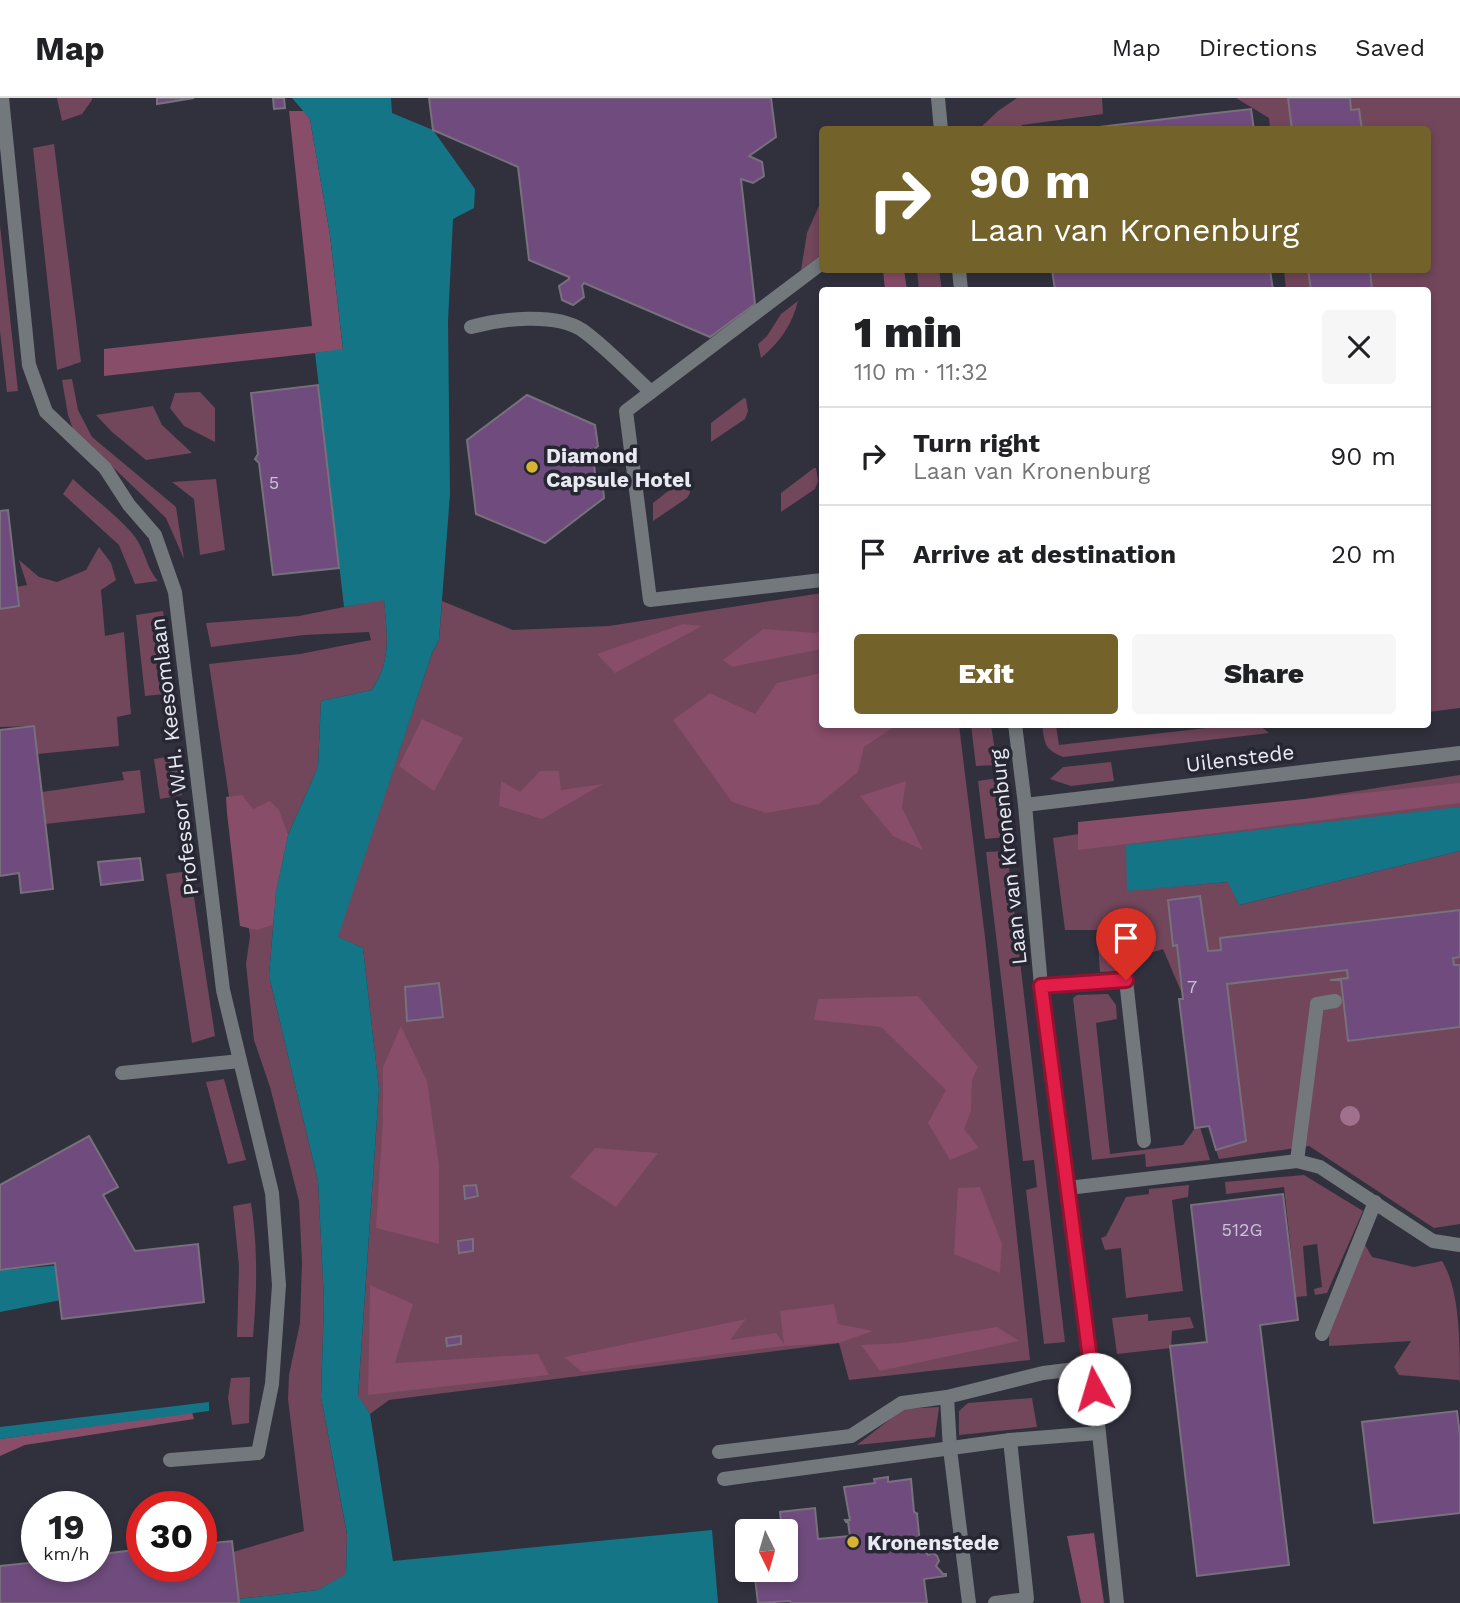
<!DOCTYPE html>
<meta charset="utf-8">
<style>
body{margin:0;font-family:"Work Sans",sans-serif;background:#f6f6f6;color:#202124;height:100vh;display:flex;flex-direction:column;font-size:26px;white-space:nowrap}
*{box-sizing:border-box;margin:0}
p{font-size:23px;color:#757577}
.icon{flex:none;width:38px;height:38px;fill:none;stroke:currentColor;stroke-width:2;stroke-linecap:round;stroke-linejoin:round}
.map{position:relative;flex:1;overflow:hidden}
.side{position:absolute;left:819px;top:189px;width:612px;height:441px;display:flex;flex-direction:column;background:#fff;border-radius:7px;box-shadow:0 4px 10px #0003}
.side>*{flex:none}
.guide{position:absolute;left:819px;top:28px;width:612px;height:147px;border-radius:7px;box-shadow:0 4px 10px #0003;background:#73632b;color:#fff;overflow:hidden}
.needle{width:46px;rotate:175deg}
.controls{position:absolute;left:735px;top:1421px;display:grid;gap:14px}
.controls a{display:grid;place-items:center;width:63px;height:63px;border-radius:7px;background:#fff;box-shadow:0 4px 10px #0003;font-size:35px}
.speed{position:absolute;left:21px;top:1393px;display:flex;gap:14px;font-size:35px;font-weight:700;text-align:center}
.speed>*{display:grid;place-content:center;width:91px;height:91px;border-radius:50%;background:#fff;box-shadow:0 4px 10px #0003;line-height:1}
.speed small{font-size:18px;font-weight:400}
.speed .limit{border:10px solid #d22;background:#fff;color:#111}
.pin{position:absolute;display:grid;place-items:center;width:60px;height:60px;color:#fff;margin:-72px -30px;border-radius:50% 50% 50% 0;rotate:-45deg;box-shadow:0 0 7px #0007}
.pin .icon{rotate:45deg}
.me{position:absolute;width:77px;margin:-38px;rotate:354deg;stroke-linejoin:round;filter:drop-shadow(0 0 5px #0008)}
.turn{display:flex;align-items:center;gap:24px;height:147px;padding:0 35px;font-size:32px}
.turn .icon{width:91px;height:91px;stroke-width:2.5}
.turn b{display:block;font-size:49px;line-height:60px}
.round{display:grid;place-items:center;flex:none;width:74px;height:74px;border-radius:7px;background:#f6f6f6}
.head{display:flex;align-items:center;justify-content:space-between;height:119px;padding:0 35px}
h1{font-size:42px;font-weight:800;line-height:52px}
.action{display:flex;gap:14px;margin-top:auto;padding:14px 35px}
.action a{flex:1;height:80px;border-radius:7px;background:#73632b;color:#fff;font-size:28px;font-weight:800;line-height:80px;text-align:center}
.action a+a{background:#f6f6f6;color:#202124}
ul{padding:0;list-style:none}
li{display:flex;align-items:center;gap:21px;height:98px;padding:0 35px;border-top:2px solid #e0e0e0}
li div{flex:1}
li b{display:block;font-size:26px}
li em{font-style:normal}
header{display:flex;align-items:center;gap:42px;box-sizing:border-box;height:98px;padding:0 35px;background:#fff;border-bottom:2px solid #e0e0e0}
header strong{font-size:33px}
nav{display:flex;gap:38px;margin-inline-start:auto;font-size:24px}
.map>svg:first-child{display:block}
.green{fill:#72465b}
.forest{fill:#874d69}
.water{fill:#137586}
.building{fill:#6f4c7d;stroke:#78707c;stroke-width:2}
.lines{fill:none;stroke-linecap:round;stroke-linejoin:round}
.service{stroke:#73787c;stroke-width:14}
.minor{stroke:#73787c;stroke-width:14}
.tree{fill:#a0708c}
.route-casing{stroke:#92132f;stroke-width:18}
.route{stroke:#e11d48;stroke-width:12}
.poi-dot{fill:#d8b434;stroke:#262732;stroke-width:2.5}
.labels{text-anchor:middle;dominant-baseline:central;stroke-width:7;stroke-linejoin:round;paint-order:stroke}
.number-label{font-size:18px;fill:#cac2d4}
.poi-label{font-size:21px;font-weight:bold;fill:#e8e9f1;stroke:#262732;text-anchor:start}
.street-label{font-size:21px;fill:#e8e9f1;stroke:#262732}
</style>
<header>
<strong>Map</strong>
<nav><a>Map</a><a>Directions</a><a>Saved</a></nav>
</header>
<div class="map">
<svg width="1460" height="1505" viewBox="0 0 1460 1505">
<rect width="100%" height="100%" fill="#30313d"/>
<!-- green -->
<g class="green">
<polygon points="57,0 92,0 92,2 82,16 62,23"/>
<polygon points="1017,0 1102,0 1103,16 1022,27 1019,31 979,31 998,13"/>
<polygon points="1236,0 1460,0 1460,610 1428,614 1428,192 1286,192 1284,172 1428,172 1428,32 1270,31 1269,20"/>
<polygon points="54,46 81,264 57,272 33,50"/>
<polygon points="822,101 822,156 801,172 807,135"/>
<polygon points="0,127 18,293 7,294 0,233"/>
<polygon points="917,172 939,172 942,192 919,192"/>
<path d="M798,203C792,227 780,244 761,260L758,246L767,238L781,216Z"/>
<polygon points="72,281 78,312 92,339 176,409 184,461 166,420 73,331 68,317 62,282"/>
<polygon points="200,294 215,310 215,344 184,328 170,310 175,295"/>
<polygon points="744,300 746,301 748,313 745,321 711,344 711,325"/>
<polygon points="153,308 162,327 192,355 146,362 112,334 96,317"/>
<polygon points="814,370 816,370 818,383 815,391 781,414 781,395"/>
<polygon points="686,379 689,380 690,395 687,400 653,423 653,405"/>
<path d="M73,381C92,399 114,415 131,434C146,451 145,468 158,483L135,486L119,447L63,396Z"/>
<polygon points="216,381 225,452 200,457 194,401 172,384"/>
<polygon points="99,449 111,465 116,482 101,492 105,538 124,534 131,616 117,619 119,648 37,656 34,628 0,629 0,492 27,487 19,462 39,479 57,484 86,472"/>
<polygon points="822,495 822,626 959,627 985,839 1030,1262 849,1282 839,1245 389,1302 370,1316 358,1299 379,991 363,850 337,839 432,555 439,542 442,503 513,532 609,528"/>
<path d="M384,501C387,537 392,561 372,592L321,603L318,669L288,737L276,794L269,878L318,1083L324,1203L321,1299L347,1437L346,1477L318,1492L238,1501L233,1454L304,1433L288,1301L289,1277L300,1225L302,1164L299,1103L270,989L254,942L246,866L250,838L209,566L300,556L371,542L369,534L304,537L211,549L206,525L299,518Z"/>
<polygon points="163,513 175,595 145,598 136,517"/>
<polygon points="971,627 991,627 997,667 976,668"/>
<path d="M1042,627H1056L1059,647L1223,628V627H1259L1269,635L1063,659C1044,651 1045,646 1042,627Z"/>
<polygon points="178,657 182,697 160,701 154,661"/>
<polygon points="1111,664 1114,683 1071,688 1050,681 1063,669"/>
<polygon points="140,672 145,715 45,726 42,694 124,682 122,674"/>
<polygon points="1460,677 1460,709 1128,792 1229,784 1239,807 1460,753 1460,1126 1434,1130 1309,1048 1219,1061 1216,1052 1245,1043 1163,851 1131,861 1132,872 1100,874 1097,832 1065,832 1053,740"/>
<polygon points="998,680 1006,739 985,741 978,683"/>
<polygon points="1007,753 1065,1244 1044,1246 1026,1092 1037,1089 1034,1062 1023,1063 986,754"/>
<polygon points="190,773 215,938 192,945 166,776"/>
<polygon points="1108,896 1116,907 1117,921 1096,925 1110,1056 1183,1047 1195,1030 1200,1029 1210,1062 1146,1069 1145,1056 1092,1062 1073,900 1077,897"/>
<polygon points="224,981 246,1062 228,1066 206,984"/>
<polygon points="1304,1077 1363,1113 1327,1195 1315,1197 1314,1191 1322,1189 1317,1146 1303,1148 1307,1198 1296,1199 1284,1089 1226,1096 1225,1084"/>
<polygon points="1189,1087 1188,1099 1172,1102 1183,1193 1126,1200 1121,1150 1105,1152 1101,1140 1106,1138 1126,1099 1149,1096 1149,1091"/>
<path d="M251,1105C258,1149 257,1194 253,1239H237L239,1168L233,1108Z"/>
<path d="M1364,1145L1372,1159L1414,1169L1442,1163C1460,1191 1460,1247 1460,1285L1459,1282L1399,1277L1394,1269L1411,1243L1329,1248V1234Z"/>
<polygon points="1148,1216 1148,1223 1190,1219 1194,1230 1172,1233 1171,1250 1117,1256 1112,1220"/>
<polygon points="250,1279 249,1325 232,1327 228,1300 231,1280"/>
<polygon points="1032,1300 1037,1329 959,1337 959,1313 968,1305"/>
<polygon points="939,1309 935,1339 857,1347 903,1311"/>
</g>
<!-- forest -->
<g class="forest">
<polygon points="289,13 304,13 310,21 330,137 343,252 104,278 104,251 312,228"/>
<polygon points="883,172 904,172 907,192 885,192"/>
<polygon points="683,526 702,528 615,575 597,556"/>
<polygon points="763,531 816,535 822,531 822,551 732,569 723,562"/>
<polygon points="822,575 822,626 893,626 894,629 864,649 858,674 819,706 766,715 732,704 673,622 710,595 755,616 777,585"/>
<polygon points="422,621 463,640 434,693 399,668"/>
<polygon points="540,673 559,673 561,692 603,686 542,721 499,708 501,683 520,694"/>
<polygon points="906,683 902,710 923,752 893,738 860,698"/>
<polygon points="1460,685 1460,705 1078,752 1078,724"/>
<polygon points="242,697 253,711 270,703 279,712 288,737 276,794 273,827 256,832 240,828 227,715 226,699"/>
<polygon points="918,898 978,969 972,982 971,1013 964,1031 979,1050 950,1062 928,1025 946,992 881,929 814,922 818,901"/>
<polygon points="401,928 427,983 439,1068 439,1146 376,1130 383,1021 383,969"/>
<polygon points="595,1050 658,1055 616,1109 570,1079"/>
<polygon points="980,1089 1002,1146 1000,1175 954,1156 958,1090"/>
<polygon points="370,1187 413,1206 395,1265 538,1256 549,1277 368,1297"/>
<polygon points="834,1206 838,1226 873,1233 839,1245 784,1248 582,1274 564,1259 746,1221 730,1242 776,1235 784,1246 780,1213"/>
<polygon points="997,1229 1019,1243 880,1273 861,1247 901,1245"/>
<polygon points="192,1314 194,1321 25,1347 0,1358 0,1341"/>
<polygon points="1094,1435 1104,1505 1081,1505 1067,1438"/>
</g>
<!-- water -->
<g class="water">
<path d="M292,0H391L392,15L433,32L475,91L474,110L453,121L448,224L450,396L439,542L432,555L338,839L363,850L379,991L358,1298L370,1316L393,1463L712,1432L718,1505H239L238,1501L318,1492L346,1476L347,1436L321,1299L324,1203L318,1083L269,878L276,794L288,737L318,669L321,603L372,592C392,561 387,537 384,502L344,509L315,255L343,251L330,137L310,21Z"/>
<polygon points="1460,709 1460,753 1239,807 1228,784 1127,793 1126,747"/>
<polygon points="0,1163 4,1172 62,1167 66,1201 0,1214"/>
<polygon points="209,1304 209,1313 0,1341 0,1329"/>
</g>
<!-- building -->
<g class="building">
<polygon points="157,0 194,0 157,6"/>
<polygon points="273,0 284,0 285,10 274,11"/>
<polygon points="429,0 771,0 776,39 749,58 762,64 764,78 753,85 741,81 755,206 710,239 584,185 582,188 584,199 573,207 562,202 559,188 569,181 569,179 529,162 518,69 433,32"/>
<polygon points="1288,0 1350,0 1351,12 1359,11 1362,32 1292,32"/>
<polygon points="1251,11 1254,32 1075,32 1198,17"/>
<polygon points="1052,172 1270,172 1273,192 1055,192"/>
<polygon points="1308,172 1370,172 1372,192 1311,192"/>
<polygon points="318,287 339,470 273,477 259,365 255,361 258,356 251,295"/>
<polygon points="527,297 595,327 598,348 593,353 595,376 602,379 604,400 545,445 476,416 467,342"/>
<polygon points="8,412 19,508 0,511 0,413"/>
<polygon points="34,628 53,791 21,795 19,775 0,778 0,632"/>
<polygon points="140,760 143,782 101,787 98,764"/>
<polygon points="1200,798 1208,853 1221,852 1220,840 1460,812 1460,859 1453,860 1454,867 1460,867 1460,929 1348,943 1341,882 1330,882 1348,880 1347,872 1227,886 1246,1043 1216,1052 1209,1028 1195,1030 1179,901 1183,901 1177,847 1173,848 1168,802"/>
<polygon points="439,885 443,919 407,923 405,889"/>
<polygon points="89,1038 118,1089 103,1097 135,1153 198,1146 204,1204 62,1221 55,1165 0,1172 0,1087"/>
<polygon points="476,1087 478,1098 465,1101 464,1088"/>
<polygon points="1283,1096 1298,1222 1260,1227 1289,1467 1197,1478 1170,1248 1207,1244 1191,1107"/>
<polygon points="473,1141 473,1153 459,1155 458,1143"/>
<polygon points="461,1238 461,1246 447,1248 446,1240"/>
<polygon points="1457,1313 1460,1338 1460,1415 1374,1425 1362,1324"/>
<polygon points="888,1379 888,1384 911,1381 914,1414 918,1416 917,1416 920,1446 924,1446 922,1448 928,1457 933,1455 937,1458 939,1463 936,1468 943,1476 946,1476 946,1478 924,1481 927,1505 791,1505 790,1503 758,1505 755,1480 750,1481 748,1472 786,1472 786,1433 782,1433 780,1414 815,1410 818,1441 850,1438 848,1424 846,1424 845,1422 850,1422 844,1389 875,1385 874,1381"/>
<polygon points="212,1443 213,1445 232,1443 239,1505 0,1505 0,1468 37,1464 37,1468 96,1468 96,1457 142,1451 142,1468 201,1468 201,1444"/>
</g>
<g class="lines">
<!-- service -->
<g class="service">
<polyline points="822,165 626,313 650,502 822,482"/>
<path d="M471,229C500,221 555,214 582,232C606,249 630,275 651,294"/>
<polyline points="1041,888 1126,882 1144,1043"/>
<polyline points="122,975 240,963"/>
<polyline points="947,1299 950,1351 969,1505"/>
<polyline points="719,1354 851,1338 902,1305 947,1299 1043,1275 1092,1269"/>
<polyline points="170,1362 258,1355"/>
<polyline points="724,1381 1010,1342 1098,1335"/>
<polyline points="995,1505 1027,1501 1010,1342"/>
</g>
<!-- minor -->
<g class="minor">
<polyline points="2,0 29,267 46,314 105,370 129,407 155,437 175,494 223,892 272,1095 279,1187 272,1286 258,1355"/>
<polyline points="938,0 941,32"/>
<polyline points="959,172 961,192"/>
<polyline points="1015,626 1025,707 1041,888 1092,1269 1117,1505"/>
<polyline points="1025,707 1460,655"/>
<polyline points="1297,1063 1317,906 1335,903"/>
<polyline points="1068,1090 1297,1063 1320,1069 1433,1143 1460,1147"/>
<polyline points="1322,1236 1375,1104"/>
</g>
</g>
<!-- trees -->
<circle class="tree" cx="1350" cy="1018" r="10"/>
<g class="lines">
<defs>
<polyline id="route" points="1094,1291 1041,888 1126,882"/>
</defs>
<!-- route casing -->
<use href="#route" class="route-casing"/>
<!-- route -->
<use href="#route" class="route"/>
</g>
<!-- markers -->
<g class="poi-dot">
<circle cx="532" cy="369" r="7"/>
<circle cx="853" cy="1444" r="7"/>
</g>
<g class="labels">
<!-- number labels -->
<g class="number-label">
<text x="274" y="384">5</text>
<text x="1192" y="888">7</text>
<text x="1242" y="1131">512G</text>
</g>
<!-- poi labels -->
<g class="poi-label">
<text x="546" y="357">Diamond<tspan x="546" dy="24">Capsule Hotel</tspan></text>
<text x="867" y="1444">Kronenstede</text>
</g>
<!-- street labels -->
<g class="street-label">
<text transform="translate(174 659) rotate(-97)">Professor W.H. Keesomlaan</text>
<text transform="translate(1240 660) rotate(-7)">Uilenstede</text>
<text transform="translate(1008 759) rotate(-96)">Laan van Kronenburg</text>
</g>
</g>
</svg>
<div class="controls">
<a><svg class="needle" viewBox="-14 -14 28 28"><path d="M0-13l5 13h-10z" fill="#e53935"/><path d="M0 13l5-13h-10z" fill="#757577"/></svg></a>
</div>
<div class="speed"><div>19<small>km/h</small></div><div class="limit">30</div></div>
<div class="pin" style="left:1126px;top:882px;background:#d93025"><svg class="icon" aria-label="arrive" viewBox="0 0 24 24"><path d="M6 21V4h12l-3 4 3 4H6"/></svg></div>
<svg class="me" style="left:1094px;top:1291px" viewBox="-20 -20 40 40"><circle r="19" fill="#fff"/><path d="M0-13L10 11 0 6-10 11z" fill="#e11d48"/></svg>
<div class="guide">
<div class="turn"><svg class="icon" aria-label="right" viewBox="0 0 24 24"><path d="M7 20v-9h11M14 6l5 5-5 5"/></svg><div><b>90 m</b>Laan van Kronenburg</div></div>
</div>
<section class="side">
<div class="head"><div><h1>1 min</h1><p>110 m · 11:32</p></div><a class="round"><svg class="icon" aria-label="close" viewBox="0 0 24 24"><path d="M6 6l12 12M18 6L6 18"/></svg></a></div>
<ul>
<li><svg class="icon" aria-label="right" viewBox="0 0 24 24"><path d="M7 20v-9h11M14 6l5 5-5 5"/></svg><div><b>Turn right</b><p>Laan van Kronenburg</p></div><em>90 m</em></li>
<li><svg class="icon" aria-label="arrive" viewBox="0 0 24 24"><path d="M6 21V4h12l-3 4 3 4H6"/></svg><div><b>Arrive at destination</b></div><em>20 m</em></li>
</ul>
<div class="action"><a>Exit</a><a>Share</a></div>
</section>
</div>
